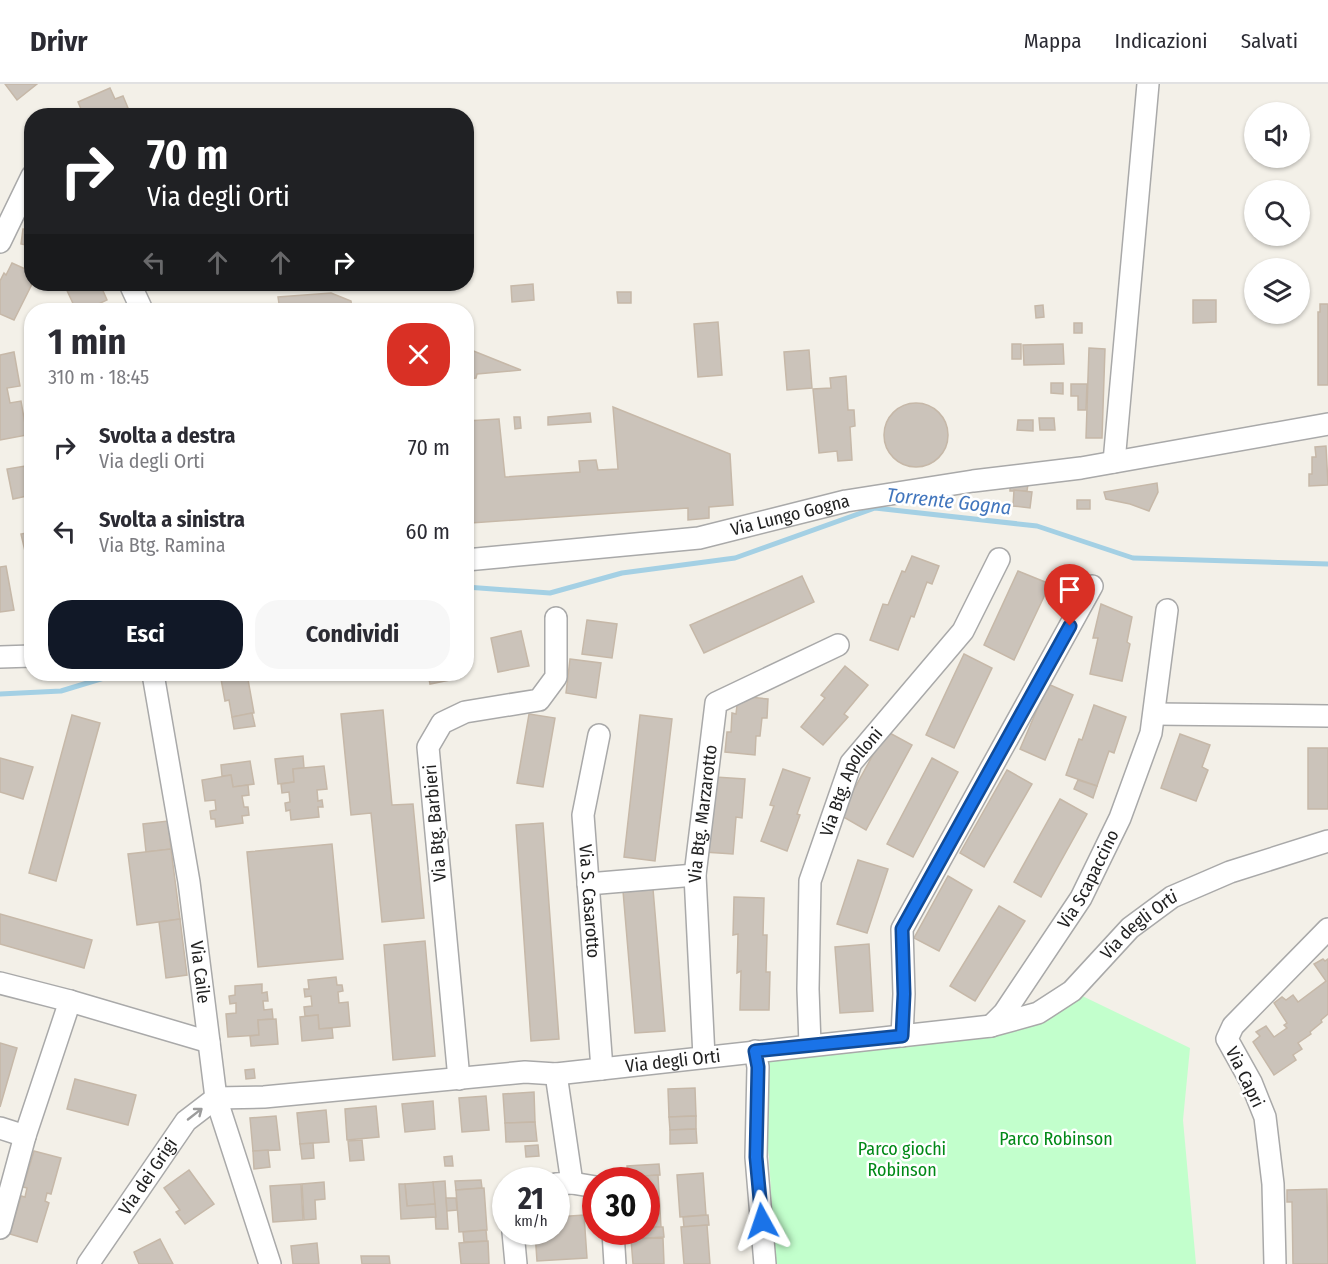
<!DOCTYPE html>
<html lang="it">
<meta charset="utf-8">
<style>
body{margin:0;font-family:"Fira Sans Condensed",sans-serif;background:#f7f7f7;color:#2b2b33;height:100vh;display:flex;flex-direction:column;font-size:22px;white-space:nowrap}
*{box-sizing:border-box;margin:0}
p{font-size:20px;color:#7c7c81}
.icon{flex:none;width:33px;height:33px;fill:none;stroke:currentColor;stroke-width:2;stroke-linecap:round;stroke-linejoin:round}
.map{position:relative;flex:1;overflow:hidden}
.details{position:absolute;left:24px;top:219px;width:450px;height:378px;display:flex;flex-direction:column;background:#fff;border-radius:24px;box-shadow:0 2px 4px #0004}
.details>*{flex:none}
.banner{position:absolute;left:24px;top:24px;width:450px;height:183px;border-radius:24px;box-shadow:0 2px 4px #0004;background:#202124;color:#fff;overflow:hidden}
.controls{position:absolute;left:1244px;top:18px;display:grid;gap:12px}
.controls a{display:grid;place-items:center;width:66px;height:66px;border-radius:50%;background:#fff;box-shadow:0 2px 4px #0004;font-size:30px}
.speed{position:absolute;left:492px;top:1083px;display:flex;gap:12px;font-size:30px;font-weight:700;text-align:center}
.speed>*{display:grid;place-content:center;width:78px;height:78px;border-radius:50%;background:#fff;box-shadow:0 2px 4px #0004;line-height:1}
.speed small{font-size:15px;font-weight:400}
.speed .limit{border:9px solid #d22;background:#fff;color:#111}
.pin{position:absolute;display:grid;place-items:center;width:51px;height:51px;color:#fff;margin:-62px -26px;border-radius:50% 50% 50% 0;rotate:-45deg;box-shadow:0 0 6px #0007}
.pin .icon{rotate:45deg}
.me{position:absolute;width:66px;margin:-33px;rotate:355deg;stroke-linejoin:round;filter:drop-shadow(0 0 4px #0008)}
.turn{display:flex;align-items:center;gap:21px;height:126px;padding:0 24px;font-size:27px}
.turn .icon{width:78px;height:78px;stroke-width:2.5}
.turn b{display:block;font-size:42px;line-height:51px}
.lanes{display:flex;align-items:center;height:57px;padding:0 24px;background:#0003;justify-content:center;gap:30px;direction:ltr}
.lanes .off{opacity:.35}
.round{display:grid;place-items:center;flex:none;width:63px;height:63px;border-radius:24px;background:#f7f7f7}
.summary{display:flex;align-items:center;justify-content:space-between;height:102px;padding:0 24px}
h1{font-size:36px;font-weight:700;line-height:45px}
.button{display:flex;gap:12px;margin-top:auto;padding:12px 24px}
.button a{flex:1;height:69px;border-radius:24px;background:#111827;color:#fff;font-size:24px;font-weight:700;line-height:69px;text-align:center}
.button a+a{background:#f7f7f7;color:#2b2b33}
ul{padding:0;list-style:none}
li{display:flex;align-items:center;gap:18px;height:84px;padding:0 24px}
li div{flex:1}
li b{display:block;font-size:22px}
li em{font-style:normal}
header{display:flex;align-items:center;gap:36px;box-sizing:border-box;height:84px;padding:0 30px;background:#fff;border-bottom:2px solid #e1e1e2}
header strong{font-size:28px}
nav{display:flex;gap:33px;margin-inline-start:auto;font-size:21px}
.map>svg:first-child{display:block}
.park{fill:#c2ffcc}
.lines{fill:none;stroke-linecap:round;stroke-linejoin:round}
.stream{stroke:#a4d0e4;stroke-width:5}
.building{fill:#cbc3ba;stroke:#c6b8a8;stroke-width:1.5}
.minor-casing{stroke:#a9a9a9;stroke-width:24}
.minor{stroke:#fff;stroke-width:21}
.oneway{stroke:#9c9c9c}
.route-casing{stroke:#114b97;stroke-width:15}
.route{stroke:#1a73e8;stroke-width:10}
.labels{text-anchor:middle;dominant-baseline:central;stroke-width:5;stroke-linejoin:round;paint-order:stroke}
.street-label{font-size:18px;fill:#222;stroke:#fff}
.park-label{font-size:18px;fill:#018917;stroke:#fff}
.water-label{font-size:20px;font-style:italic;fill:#4276bd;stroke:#fff}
</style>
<header>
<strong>Drivr</strong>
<nav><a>Mappa</a><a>Indicazioni</a><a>Salvati</a></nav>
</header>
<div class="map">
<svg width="1328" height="1180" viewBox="0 0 1328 1180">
<rect width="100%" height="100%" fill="#f3f0e8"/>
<!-- park -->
<polygon class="park" points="1072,907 1190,964 1183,1036 1196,1180 775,1180 769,1073 755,967 991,942"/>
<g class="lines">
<!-- stream -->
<g class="stream">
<polyline points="466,503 550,509 622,489 735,474 875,424 1037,442 1133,474 1328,480"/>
<polyline points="0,610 61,607 117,590"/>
</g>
</g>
<!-- building -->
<g class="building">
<polygon points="5,0 37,0 17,16"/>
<polygon points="110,4 115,15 123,12 128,24 117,28 119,32 84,32 78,18"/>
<polygon points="23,145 32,146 32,166 31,162 21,160"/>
<polygon points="12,179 32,188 32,200 14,236 0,230 0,197 4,189 6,191"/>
<polygon points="64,200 100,200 107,216 90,224 76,226"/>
<polygon points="533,200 534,216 512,218 511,202"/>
<polygon points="617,208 631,208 631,219 618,219"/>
<polygon points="331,209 351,217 352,226 280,226 278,213"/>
<polygon points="1193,216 1216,216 1216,238 1193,239"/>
<polygon points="1320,220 1328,220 1328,301 1318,301 1318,228 1320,228"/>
<polygon points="1043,221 1044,233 1036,234 1035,222"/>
<polygon points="718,238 722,291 698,293 694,240"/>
<rect x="1074" y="239" width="8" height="10"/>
<rect x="1012" y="260" width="9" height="15"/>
<polygon points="1063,260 1064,280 1024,281 1023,261"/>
<polygon points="466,264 521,286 477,290 476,294 466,295"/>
<polygon points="1089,264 1105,265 1102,354 1086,354"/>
<polygon points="809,266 812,304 787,306 784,268"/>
<polygon points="14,268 20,302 7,304 10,319 21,317 27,351 0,356 0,271"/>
<polygon points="846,292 848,326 854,326 855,342 850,343 852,376 838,377 837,367 819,369 813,305 831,304 830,294"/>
<polygon points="1051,299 1063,299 1063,310 1051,309"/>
<polygon points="1071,300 1087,300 1086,326 1078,326 1078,312 1071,312"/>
<circle cx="916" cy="351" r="32"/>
<polygon points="613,323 730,370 733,421 709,423 709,434 688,436 688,424 471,439 466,387 466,337 499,335 505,393 580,388 579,377 596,376 598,386 618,385"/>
<polygon points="590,329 591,338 548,341 548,333"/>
<polygon points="514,333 520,333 521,344 515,345"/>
<polygon points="1039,334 1054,334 1055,346 1040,346"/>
<polygon points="1018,336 1033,336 1033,347 1017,346"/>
<polygon points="1326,362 1328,401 1309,402 1309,390 1312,390 1312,373 1316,373 1315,363"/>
<polygon points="32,381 32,411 13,415 7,385"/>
<polygon points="1157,399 1158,408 1149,427 1130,420 1106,415 1104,408"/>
<polygon points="1028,400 1027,407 1010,407 1010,402"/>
<polygon points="1014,406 1032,408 1030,424 1013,422"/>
<rect x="1077" y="416" width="13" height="9"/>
<polygon points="32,448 32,497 21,450"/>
<polygon points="912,472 939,482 932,500 927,498 914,533 911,532 898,566 870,556 883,520 888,521 902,487 905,488"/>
<polygon points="6,482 14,526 0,528 0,483"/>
<polygon points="1018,487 1050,500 1014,576 984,561"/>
<polygon points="802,492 814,518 704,569 690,541"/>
<polygon points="1101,520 1132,533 1127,558 1130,560 1122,597 1090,590 1098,554 1093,554"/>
<polygon points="587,536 617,540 612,574 582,570"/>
<polygon points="521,547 529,582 498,588 491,554"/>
<polygon points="964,570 992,584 954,664 926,651"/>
<polygon points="570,575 601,579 596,614 566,609"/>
<polygon points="845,582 868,601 844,630 848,633 823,661 801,643 825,614 821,611"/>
<polygon points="222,590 246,590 222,594"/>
<polygon points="247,590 254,629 232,633 229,616 225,617 221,595"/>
<polygon points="428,590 459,590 460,594 430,600"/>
<polygon points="1048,600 1073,611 1045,676 1020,665"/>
<polygon points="738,612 768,615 767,634 762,634 760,652 756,652 755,671 725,668 727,648 731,648 732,629 736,630"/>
<polygon points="1094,621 1126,633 1114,669 1109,667 1097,702 1066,691 1079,655 1082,656"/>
<polygon points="383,626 392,721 413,720 424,834 382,838 371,729 351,731 341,630"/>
<polygon points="252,629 255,642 234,645 232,633"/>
<polygon points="529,630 555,634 543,703 517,699"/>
<polygon points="72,631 100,639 56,797 29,789"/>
<polygon points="640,631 672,635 655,777 624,773"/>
<polygon points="886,647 912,661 866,746 840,731"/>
<polygon points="1180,650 1210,661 1202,683 1208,686 1196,717 1161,704"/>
<rect x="1308" y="664" width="20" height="61"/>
<polygon points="303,672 304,684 293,685 294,698 278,700 275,675"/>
<polygon points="0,674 33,683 23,715 0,708"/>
<polygon points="932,674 958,688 913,773 887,760"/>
<polygon points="250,677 254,700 233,703 231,691 222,692 221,681"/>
<polygon points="324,682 327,705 317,706 318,717 322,716 323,723 318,723 319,733 291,736 290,726 286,727 285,719 290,718 289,708 282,709 281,700 294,698 293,685"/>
<polygon points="783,685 810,694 797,730 800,731 787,767 761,757 774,722 770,721"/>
<polygon points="1007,686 1032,700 984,783 960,769"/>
<polygon points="231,691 233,703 248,701 249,711 242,712 244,723 248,723 249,731 242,732 243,739 216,743 215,735 211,735 210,727 216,726 215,716 205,717 202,696"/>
<polygon points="715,693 745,695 742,734 736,733 733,770 704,768"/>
<polygon points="1078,696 1097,702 1093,714 1074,705"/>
<polygon points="1060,715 1087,730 1041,813 1014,798"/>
<polygon points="168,737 171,765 146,768 143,740"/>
<polygon points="543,739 559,955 531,957 516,741"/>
<polygon points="332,760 343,875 258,883 247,768"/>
<polygon points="171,765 180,835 137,841 128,770"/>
<polygon points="858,776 888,785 867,849 837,840"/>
<polygon points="948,792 972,806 939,867 914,854"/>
<polygon points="653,805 665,947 635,949 623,807"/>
<polygon points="734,813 764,814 763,851 767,851 766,888 770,888 769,926 740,926 741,887 737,889 738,850 733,851"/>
<polygon points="999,822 1025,837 975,917 950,902"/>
<polygon points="0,830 92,856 84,884 0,860"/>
<polygon points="180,835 187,891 166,894 159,838"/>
<polygon points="425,857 435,972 393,976 384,861"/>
<polygon points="869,860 873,927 840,929 835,863"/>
<polygon points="1323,875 1325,877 1328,875 1328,930 1321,936 1322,938 1310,948 1311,950 1298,959 1302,965 1293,971 1296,976 1274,991 1253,958 1260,952 1256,948 1266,942 1274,953 1287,944 1284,941 1287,939 1274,919 1282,913 1286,916 1293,911 1298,918 1326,897 1314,880"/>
<polygon points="336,893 337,901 342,901 343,907 338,908 339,919 348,918 350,942 319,945 318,931 305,932 304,923 312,922 311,912 305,913 304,905 309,905 308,896"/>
<polygon points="262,900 262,909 267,908 268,917 263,917 264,926 272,925 273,935 258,936 259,951 228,953 226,930 236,929 236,919 230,920 229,912 235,911 235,902"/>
<polygon points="318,931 319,945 332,944 333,954 302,957 300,933"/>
<polygon points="276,935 278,960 251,962 250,952 259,951 258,936"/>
<polygon points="0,959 17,964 0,1023"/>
<polygon points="254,985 255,994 246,995 245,986"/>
<polygon points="75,995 136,1011 128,1041 67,1025"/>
<polygon points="695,1004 696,1032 669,1033 668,1005"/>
<polygon points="534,1008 535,1038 505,1039 503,1010"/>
<polygon points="486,1012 489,1046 462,1048 459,1014"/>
<polygon points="433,1017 435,1045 405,1048 402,1020"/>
<polygon points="376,1022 379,1053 347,1056 345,1025"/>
<polygon points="326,1026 329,1058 300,1060 297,1029"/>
<polygon points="276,1032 280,1066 253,1067 250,1034"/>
<polygon points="696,1032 696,1045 670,1046 669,1033"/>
<polygon points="535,1038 537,1057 506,1058 505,1039"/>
<polygon points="696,1045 697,1059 670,1060 670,1046"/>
<polygon points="362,1056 364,1076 350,1077 348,1057"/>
<polygon points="313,1059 314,1074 302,1075 300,1060"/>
<polygon points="538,1061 539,1072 526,1073 525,1062"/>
<polygon points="268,1066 270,1083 254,1085 253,1067"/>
<polygon points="34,1067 61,1074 51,1110 47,1109 45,1117 49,1119 37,1158 10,1150 21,1112 25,1113 27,1104 23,1103"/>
<polygon points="452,1072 453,1082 445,1082 444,1073"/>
<polygon points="659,1080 660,1091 628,1093 627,1082"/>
<polygon points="189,1086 214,1120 185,1140 176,1128 180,1126 164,1104"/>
<polygon points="703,1089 706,1131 680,1133 677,1091"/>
<polygon points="658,1091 661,1143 646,1143 646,1096 627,1096 627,1093"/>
<polygon points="481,1096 482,1104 456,1106 455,1097"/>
<polygon points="445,1097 448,1145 436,1145 433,1098"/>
<polygon points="324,1098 325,1115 315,1116 316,1135 304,1136 302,1100"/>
<polygon points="433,1098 435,1120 407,1122 405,1100"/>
<polygon points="301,1100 303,1136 273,1138 270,1102"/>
<polygon points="399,1100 405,1100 407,1122 435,1120 436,1133 401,1135"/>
<polygon points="484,1104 487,1146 459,1148 456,1106"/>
<polygon points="1327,1105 1328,1180 1293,1180 1292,1118 1287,1118 1287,1106"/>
<polygon points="446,1114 456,1114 457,1126 447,1127"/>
<polygon points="584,1131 587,1174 537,1177 535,1148 556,1148 556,1133"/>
<polygon points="708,1131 709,1141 684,1143 683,1133"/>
<polygon points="707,1141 710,1180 684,1180 681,1143"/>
<polygon points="646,1143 663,1143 664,1153 632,1155 632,1148 646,1148"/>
<polygon points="486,1146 487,1157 464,1158 463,1148"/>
<polygon points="663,1154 664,1180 633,1180 631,1155"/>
<polygon points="160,1155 173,1180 139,1180 134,1168"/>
<polygon points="488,1157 489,1180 461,1180 459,1159"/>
<polygon points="317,1159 319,1180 293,1180 291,1162"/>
<polygon points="361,1172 389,1172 390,1180 362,1180"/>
</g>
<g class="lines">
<defs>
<g id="minor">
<polyline points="0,158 32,92"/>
<polyline points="130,200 142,226"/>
<polyline points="1114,378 1148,0"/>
<path id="s1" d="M466,476L699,454L846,417L973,397L1081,384L1328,340"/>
<polyline points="0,573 32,572"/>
<path id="s2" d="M153,590L189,798L216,1014L270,1180"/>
<polyline points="1154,630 1328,632"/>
<path id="s3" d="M599,651L583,731L602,985"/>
<polyline points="588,800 695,791"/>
<polyline points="0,899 70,917 209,958"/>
<path id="s4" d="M991,942L1004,929L1081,814L1120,734L1151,649L1167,526"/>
<polyline points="902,952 904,910 902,845 1092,502"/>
<path id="s5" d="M810,961L808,905L810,797L851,679L963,547L999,475"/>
<polyline points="755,967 758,983 756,1073 765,1180"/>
<path id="s6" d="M704,973L695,791L716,619L838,561"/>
<polyline points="556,990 572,1099 556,1100"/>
<polyline points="459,995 428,663 442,639 465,628 539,616 556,593 556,534"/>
<polyline points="0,1044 25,1052"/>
<polyline points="572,1099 596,1103"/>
<polyline points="0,1144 25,1052 70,917"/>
<polyline points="513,1148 516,1180"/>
<polyline points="613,1148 615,1180"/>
<path id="s7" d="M88,1180L186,1037L216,1014L264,1013L525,988L556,990L991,942L1038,929L1072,907L1130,844L1172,813L1230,788L1328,757"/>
<polyline points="1275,1180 1273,1100 1265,1033 1251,998 1227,955 1233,942 1328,845"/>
</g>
</defs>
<!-- minor casing -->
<use href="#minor" class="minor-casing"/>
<!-- minor -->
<use href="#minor" class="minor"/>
</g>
<!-- one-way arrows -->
<defs><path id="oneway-shaft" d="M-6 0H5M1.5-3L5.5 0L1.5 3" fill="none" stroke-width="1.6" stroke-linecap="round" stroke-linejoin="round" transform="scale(1.5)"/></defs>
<use class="oneway" href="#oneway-shaft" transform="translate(195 1030) rotate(-38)"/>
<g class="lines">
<defs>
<polyline id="route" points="762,1137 756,1073 758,983 755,967 902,952 904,910 902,845 1070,542"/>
</defs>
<!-- route casing -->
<use href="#route" class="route-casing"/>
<!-- route -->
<use href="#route" class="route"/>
</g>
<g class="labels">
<!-- street labels -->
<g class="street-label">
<text stroke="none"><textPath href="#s1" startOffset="328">Via Lungo Gogna</textPath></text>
<text stroke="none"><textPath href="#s5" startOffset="272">Via Btg. Apolloni</textPath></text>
<text stroke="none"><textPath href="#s6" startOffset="244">Via Btg. Marzarotto</textPath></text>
<text transform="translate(435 739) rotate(-95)">Via Btg. Barbieri</text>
<text stroke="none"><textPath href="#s4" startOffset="177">Via Scapaccino</textPath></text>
<text stroke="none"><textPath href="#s3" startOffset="168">Via S. Casarotto</textPath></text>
<text stroke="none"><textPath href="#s7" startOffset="1174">Via degli Orti</textPath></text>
<text stroke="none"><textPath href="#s2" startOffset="302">Via Caile</textPath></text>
<text stroke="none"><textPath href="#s7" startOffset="670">Via degli Orti</textPath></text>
<text transform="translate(1245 993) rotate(64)">Via Capri</text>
<text stroke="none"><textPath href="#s7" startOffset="106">Via dei Grigi</textPath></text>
</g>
<!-- park labels -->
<g class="park-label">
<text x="1056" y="1055">Parco Robinson</text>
<text x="902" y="1065">Parco giochi<tspan x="902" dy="21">Robinson</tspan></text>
</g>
<!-- water labels -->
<g class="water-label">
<text transform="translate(949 417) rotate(6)">Torrente Gogna</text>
</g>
</g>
</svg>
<div class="controls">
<a><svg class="icon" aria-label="sound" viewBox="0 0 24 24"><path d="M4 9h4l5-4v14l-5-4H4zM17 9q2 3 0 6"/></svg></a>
<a><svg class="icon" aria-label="search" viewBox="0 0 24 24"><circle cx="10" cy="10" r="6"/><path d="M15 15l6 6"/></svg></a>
<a><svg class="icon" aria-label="layers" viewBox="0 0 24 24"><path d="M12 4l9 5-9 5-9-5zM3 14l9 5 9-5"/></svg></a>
</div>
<div class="speed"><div>21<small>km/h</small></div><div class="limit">30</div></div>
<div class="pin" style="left:1070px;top:542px;background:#d93025"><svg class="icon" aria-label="arrive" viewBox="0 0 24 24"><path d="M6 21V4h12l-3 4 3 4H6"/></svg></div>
<svg class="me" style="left:762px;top:1137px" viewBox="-20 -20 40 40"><path d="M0-17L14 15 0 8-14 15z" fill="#1a73e8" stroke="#fff" stroke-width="4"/></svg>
<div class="banner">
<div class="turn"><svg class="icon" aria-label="right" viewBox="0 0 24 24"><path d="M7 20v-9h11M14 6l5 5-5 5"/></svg><div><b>70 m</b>Via degli Orti</div></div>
<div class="lanes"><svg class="icon off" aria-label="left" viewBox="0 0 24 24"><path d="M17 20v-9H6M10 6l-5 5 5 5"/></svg><svg class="icon off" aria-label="ahead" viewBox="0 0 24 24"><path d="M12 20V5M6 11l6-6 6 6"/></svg><svg class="icon off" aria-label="ahead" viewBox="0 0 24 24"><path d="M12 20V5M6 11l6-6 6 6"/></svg><svg class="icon" aria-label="right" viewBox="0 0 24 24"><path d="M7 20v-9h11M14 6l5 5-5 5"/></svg></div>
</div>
<section class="details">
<div class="summary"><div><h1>1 min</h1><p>310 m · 18:45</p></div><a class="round" style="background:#d93025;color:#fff"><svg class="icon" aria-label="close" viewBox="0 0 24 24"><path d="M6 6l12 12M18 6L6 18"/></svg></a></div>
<ul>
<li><svg class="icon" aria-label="right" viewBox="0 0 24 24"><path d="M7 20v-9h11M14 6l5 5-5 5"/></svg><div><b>Svolta a destra</b><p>Via degli Orti</p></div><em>70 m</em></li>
<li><svg class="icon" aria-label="left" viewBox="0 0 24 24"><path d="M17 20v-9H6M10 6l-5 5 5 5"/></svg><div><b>Svolta a sinistra</b><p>Via Btg. Ramina</p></div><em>60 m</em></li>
</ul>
<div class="button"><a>Esci</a><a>Condividi</a></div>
</section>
</div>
